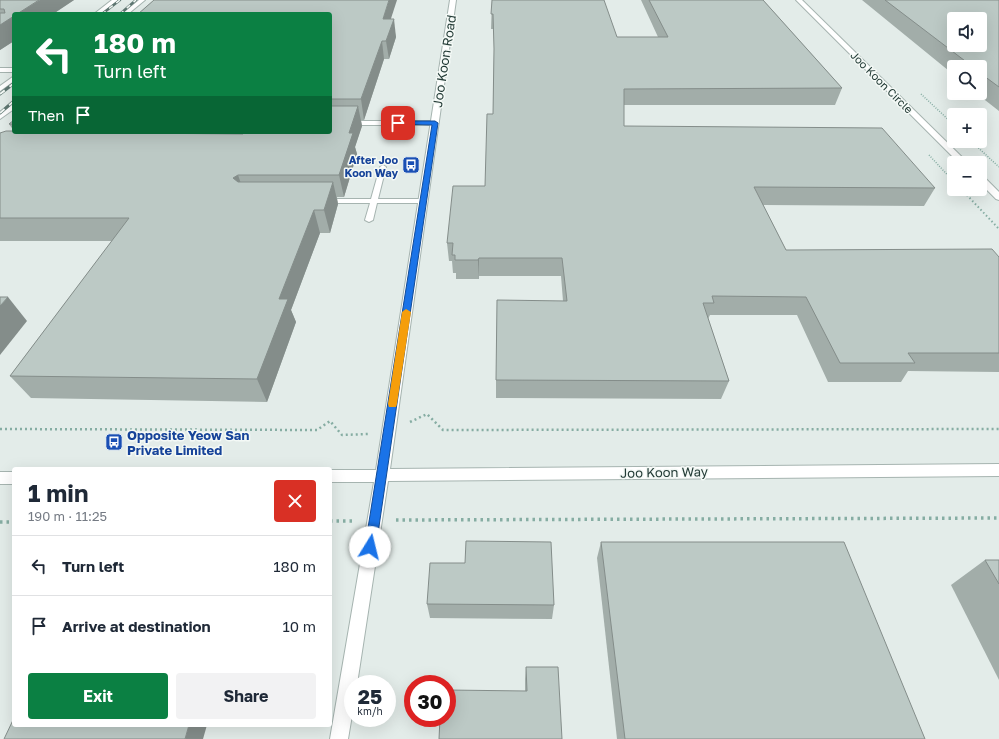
<!DOCTYPE html>
<meta charset="utf-8">
<style>
body{margin:0;font-family:"Golos Text",sans-serif;background:#f2f2f3;color:#1f2937;height:100vh;display:flex;flex-direction:column;font-size:15px;white-space:nowrap}
*{box-sizing:border-box;margin:0}
p{font-size:13px;color:#747a83}
.icon{flex:none;width:22px;height:22px;fill:none;stroke:currentColor;stroke-width:2;stroke-linecap:round;stroke-linejoin:round}
.map{position:relative;flex:1;overflow:hidden}
.drawer{position:absolute;left:12px;top:467px;width:320px;height:260px;display:flex;flex-direction:column;background:#fff;border-radius:4px;box-shadow:0 4px 16px #0002}
.drawer>*{flex:none}
.top-card{position:absolute;left:12px;top:12px;width:320px;height:122px;border-radius:4px;box-shadow:0 4px 16px #0002;background:#0b8043;color:#fff;overflow:hidden}
.tools{position:absolute;left:947px;top:12px;display:grid;gap:8px}
.tools a{display:grid;place-items:center;width:40px;height:40px;border-radius:4px;background:#fff;box-shadow:0 4px 16px #0002;font-size:20px}
.speed{position:absolute;left:344px;top:675px;display:flex;gap:8px;font-size:20px;font-weight:700;text-align:center}
.speed>*{display:grid;place-content:center;width:52px;height:52px;border-radius:50%;background:#fff;box-shadow:0 4px 16px #0002;line-height:1}
.speed small{font-size:10px;font-weight:400}
.speed .limit{border:6px solid #d22;background:#fff;color:#111}
.pin{position:absolute;display:grid;place-items:center;width:34px;height:34px;color:#fff;margin:-17px;border-radius:8px;box-shadow:0 2px 6px #0006}
.me{position:absolute;width:44px;margin:-22px;rotate:9deg;stroke-linejoin:round;filter:drop-shadow(0 0 3px #0008)}
.turn{display:flex;align-items:center;gap:14px;height:84px;padding:0 16px;font-size:18px}
.turn .icon{width:52px;height:52px;stroke-width:2.5}
.turn b{display:block;font-size:28px;line-height:34px}
.then{display:flex;align-items:center;height:38px;padding:0 16px;background:#0003;gap:8px;font-size:15px}
.round{display:grid;place-items:center;flex:none;width:42px;height:42px;border-radius:4px;background:#f2f2f3}
.headline{display:flex;align-items:center;justify-content:space-between;height:68px;padding:0 16px}
h1{font-size:24px;font-weight:700;line-height:30px}
.action{display:flex;gap:8px;margin-top:auto;padding:8px 16px}
.action a{flex:1;height:46px;border-radius:4px;background:#0b8043;color:#fff;font-size:16px;font-weight:700;line-height:46px;text-align:center}
.action a+a{background:#f2f2f3;color:#1f2937}
ul{padding:0;list-style:none}
li{display:flex;align-items:center;gap:12px;height:60px;padding:0 16px;border-top:1px solid #e0e1e3}
li div{flex:1}
li b{display:block;font-size:15px}
li em{font-style:normal}
.map>svg:first-child{display:block}
.lines{fill:none;stroke-linecap:round;stroke-linejoin:round}
.service-casing{stroke:#a6b4b0;stroke-width:2}
.minor-casing{stroke:#a6b4b0;stroke-width:2}
.path-far3{stroke:#86ada3;stroke-width:1.5;stroke-dasharray:1 1.5;stroke-linecap:butt}
.path-far2{stroke:#86ada3;stroke-width:2;stroke-dasharray:1.5 2.5;stroke-linecap:butt}
.path-far1{stroke:#86ada3;stroke-width:2.5;stroke-dasharray:2 3;stroke-linecap:butt}
.path{stroke:#86ada3;stroke-width:3.5;stroke-dasharray:2.5 4;stroke-linecap:butt}
.service{fill:#fff;fill-rule:evenodd}
.minor{fill:#fff;fill-rule:evenodd}
.rail-far1-casing{stroke:#5f7772;stroke-width:2.5}
.rail-casing{stroke:#5f7772;stroke-width:3}
.rail-far1{stroke:#f4f9f6;stroke-width:1.5;stroke-dasharray:4.5;stroke-linecap:butt}
.rail{stroke:#f4f9f6;stroke-width:2;stroke-dasharray:6;stroke-linecap:butt}
.wall{fill:#a2ada9}
.shaded-wall{fill:#848d8a}
.building{fill:#bcc9c5;stroke:#848d8a;fill-rule:evenodd}
.route{fill:#1a73e8;stroke:#114b97}
.slow{fill:#f59e0b}
.labels{text-anchor:middle;dominant-baseline:central;stroke-width:3;stroke-linejoin:round;paint-order:stroke}
.far-street-label{font-size:11px;fill:#243c37;stroke:#f4f9f6}
.far-transit-label{font-size:11px;font-weight:bold;fill:#164399;stroke:#f4f9f6;text-anchor:end}
.street-label{font-size:13px;fill:#243c37;stroke:#f4f9f6}
.transit-label{font-size:13px;font-weight:bold;fill:#164399;stroke:#f4f9f6;text-anchor:start}
</style>
<div class="map">
<svg width="999" height="739" viewBox="0 0 999 739">
<rect width="100%" height="100%" fill="#e3ece9"/>
<g class="lines">
<defs>
<g id="service">
<rect x="0" y="68" width="14" height="4"/>
<polygon points="330,121 435,121 438,123 435,125 330,125"/>
<polygon points="383,165 386,167 378,199 426,199 426,203 377,203 373,220 369,222 365,220 370,203 324,203 320,201 324,199 371,199 380,167"/>
</g>
<g id="minor">
<polygon points="112,0 118,0 100,14 94,14"/>
<polygon points="139,0 145,0 128,14 122,14"/>
<polygon points="450,0 456,0 390,469 999,464 999,476 388,481 357,684 353,684 353,709 348,739 330,739 374,482 330,482 330,470 376,470"/>
<polygon points="796,0 802,0 968,163 959,163"/>
<polygon points="14,76 14,81 0,91 0,86"/>
<polygon points="11,103 14,103 14,109 0,119 0,113"/>
<polygon points="980,175 983,176 999,192 999,200 996,199 980,183"/>
<rect x="0" y="472" width="14" height="12"/>
</g>
</defs>
<!-- service casing -->
<use href="#service" class="service-casing"/>
<!-- minor casing -->
<use href="#minor" class="minor-casing"/>
<!-- path-far3 -->
<g class="path-far3">
<polyline points="921,94 954,125"/>
<polyline points="971,141 999,167"/>
<polyline points="929,155 954,182"/>
<polyline points="961,189 965,193"/>
</g>
<!-- path-far2 -->
<polyline class="path-far2" points="964,192 999,229"/>
<!-- path-far1 -->
<g class="path-far1">
<polyline points="410,422 427,414 443,430 999,429"/>
<polyline points="0,429 317,430 330,421 342,435 368,434"/>
</g>
<!-- path -->
<g class="path">
<polyline points="396,520 999,518"/>
<polyline points="330,521 355,521"/>
<polyline points="0,522 14,522"/>
</g>
<!-- service -->
<use href="#service" class="service"/>
<!-- minor -->
<use href="#minor" class="minor"/>
<defs>
<g id="rail-far1">
<polyline points="102,14 120,0"/>
<polyline points="120,14 136,0"/>
<polyline points="12,85 14,83"/>
</g>
<g id="rail">
<polyline points="0,94 13,84"/>
<polyline points="0,113 14,101"/>
</g>
</defs>
<!-- rail-far1 casing -->
<use href="#rail-far1" class="rail-far1-casing"/>
<!-- rail casing -->
<use href="#rail" class="rail-casing"/>
<!-- rail-far1 -->
<use href="#rail-far1" class="rail-far1"/>
<!-- rail -->
<use href="#rail" class="rail"/>
</g>
<!-- wall -->
<g class="wall">
<polygon points="0,0 74,0 53,14 14,14 14,41 0,50"/>
<polygon points="154,0 391,19 396,37 389,59 384,59 364,120 361,120 362,126 355,147 357,154 344,197 337,197 338,204 330,233 320,233 291,310 296,322 267,402 31,398 10,376 112,241 0,241 0,133 14,131 9,124 14,120 14,132 192,132 192,133 243,134 330,132 330,14 138,14"/>
<polygon points="492,0 617,37 658,37 641,0 763,0 842,88 835,105 624,105 624,126 935,188 924,206 763,205 786,250 999,257 999,372 908,371 901,382 828,382 797,315 710,315 708,319 729,381 721,399 496,398 496,380 563,301 561,276 479,276 479,279 456,279 456,273 453,273 452,261 449,261 447,243 485,186 493,114 494,54 494,29 491,29"/>
<polygon points="862,0 999,0 999,111 976,93 980,93 980,67 954,67 954,75"/>
<polygon points="601,542 925,739 617,739 597,558"/>
<polygon points="985,560 999,560 999,680 951,585"/>
<polygon points="465,563 554,605 552,619 430,618 427,604"/>
<polygon points="526,667 562,739 525,691 525,679"/>
</g>
<!-- shaded-wall -->
<g class="shaded-wall">
<polygon points="40,0 74,0 53,14 17,14"/>
<polygon points="389,0 397,0 385,37 383,19"/>
<polygon points="14,16 14,41 0,50 0,25"/>
<polygon points="394,19 396,37 389,59 386,41"/>
<polygon points="382,41 384,59 364,120 361,99"/>
<polygon points="358,106 362,126 355,147 357,154 344,197 339,175 349,133"/>
<polygon points="176,132 192,132 182,146"/>
<polygon points="238,175 246,198 233,178"/>
<polygon points="333,182 338,204 330,233 324,210"/>
<polygon points="314,210 320,233 291,310 296,322 267,402 257,379 279,299"/>
<polygon points="479,258 479,279 478,260"/>
<polygon points="8,297 27,321 0,355 0,306"/>
<polygon points="189,725 207,725 203,739 185,739"/>
</g>
<!-- building -->
<g class="building">
<polygon points="0,0 39,0 17,14 14,14 14,16 0,25 0,13 5,13 4,9 0,9"/>
<polygon points="154,0 389,0 383,19 394,19 386,41 382,41 361,99 330,99 330,14 314,14 315,13 255,13 254,14 138,14"/>
<polygon points="492,0 604,0 617,37 668,37 649,0 763,0 842,88 624,89 624,126 882,128 935,188 754,187 786,250 992,249 999,257 999,353 908,353 915,363 840,363 806,297 712,296 714,303 703,303 729,381 496,380 497,300 567,301 562,258 479,258 478,260 455,260 455,255 452,255 453,243 447,243 453,186 485,186 487,114 493,114 494,49 493,14 491,14"/>
<path d="M885,0H999V87L980,73V67H973ZM954,19H980V45H954Z"/>
<polygon points="330,106 358,106 349,133 353,133 339,175 238,175 233,178 238,182 333,182 324,210 314,210 279,299 288,299 257,379 10,376 129,218 0,218 0,133 6,131 14,131 14,132 243,134 244,132 330,132"/>
<polygon points="14,120 14,124 9,124"/>
<polygon points="0,297 8,297 0,306"/>
<polygon points="466,541 551,542 554,605 427,604 430,563 465,563"/>
<polygon points="601,542 844,542 925,739 625,739"/>
<polygon points="985,560 999,560 999,584"/>
<polygon points="526,667 558,667 562,739 439,739 440,718 447,718 447,690 527,691"/>
<polygon points="14,718 14,725 189,725 185,739 4,739"/>
</g>
<!-- route -->
<polygon class="route" points="398,121 435,121 438,123 376,547 375,551 370,553 366,551 365,547 432,125 396,124 395,123"/>
<!-- slow -->
<polygon class="slow" points="406,309 411,312 397,404 396,407 389,407 388,404 402,312"/>
<!-- icons -->
<defs>
<symbol id="bus-square" viewBox="-11 -11 22 22"><rect x="-9" y="-9" width="18" height="18" rx="4" fill="#1a4fb4" stroke="#f4f9f6"/><path d="M-5-6H5V4H4V6H2V4H-2V6H-4V4H-5ZM-3.5-4V0h7V-4ZM-3.5 1.2v1.5H-2V1.2ZM2 1.2v1.5H3.5V1.2Z" fill="#fff"/></symbol>
</defs>
<g fill-rule="evenodd">
<use href="#bus-square" x="401" y="155" width="20" height="20"/>
<use href="#bus-square" x="104" y="432" width="20" height="20"/>
</g>
<g class="labels">
<!-- far-street labels -->
<g class="far-street-label">
<text transform="translate(882 82) rotate(45)">Joo Koon Circle</text>
</g>
<!-- far-transit labels -->
<g class="far-transit-label">
<text x="398" y="159">After Joo<tspan x="398" dy="13">Koon Way</tspan></text>
</g>
<!-- street labels -->
<g class="street-label">
<text transform="translate(444 61) rotate(-81)">Joo Koon Road</text>
<text transform="translate(664 472) rotate(-1)">Joo Koon Way</text>
</g>
<!-- transit labels -->
<g class="transit-label">
<text x="127" y="435">Opposite Yeow San<tspan x="127" dy="15">Private Limited</tspan></text>
</g>
</g>
</svg>
<div class="tools">
<a><svg class="icon" aria-label="sound" viewBox="0 0 24 24"><path d="M4 9h4l5-4v14l-5-4H4zM17 9q2 3 0 6"/></svg></a>
<a><svg class="icon" aria-label="search" viewBox="0 0 24 24"><circle cx="10" cy="10" r="6"/><path d="M15 15l6 6"/></svg></a>
<a>+</a>
<a>−</a>
</div>
<div class="speed"><div>25<small>km/h</small></div><div class="limit">30</div></div>
<div class="pin" style="left:398px;top:123px;background:#d93025"><svg class="icon" aria-label="arrive" viewBox="0 0 24 24"><path d="M6 21V4h12l-3 4 3 4H6"/></svg></div>
<svg class="me" style="left:370px;top:547px" viewBox="-20 -20 40 40"><circle r="19" fill="#fff"/><path d="M0-13L10 11 0 6-10 11z" fill="#1a73e8"/></svg>
<div class="top-card">
<div class="turn"><svg class="icon" aria-label="left" viewBox="0 0 24 24"><path d="M17 20v-9H6M10 6l-5 5 5 5"/></svg><div><b>180 m</b>Turn left</div></div>
<div class="then">Then<svg class="icon" aria-label="arrive" viewBox="0 0 24 24"><path d="M6 21V4h12l-3 4 3 4H6"/></svg></div>
</div>
<section class="drawer">
<div class="headline"><div><h1>1 min</h1><p>190 m · 11:25</p></div><a class="round" style="background:#d93025;color:#fff"><svg class="icon" aria-label="close" viewBox="0 0 24 24"><path d="M6 6l12 12M18 6L6 18"/></svg></a></div>
<ul>
<li><svg class="icon" aria-label="left" viewBox="0 0 24 24"><path d="M17 20v-9H6M10 6l-5 5 5 5"/></svg><div><b>Turn left</b></div><em>180 m</em></li>
<li><svg class="icon" aria-label="arrive" viewBox="0 0 24 24"><path d="M6 21V4h12l-3 4 3 4H6"/></svg><div><b>Arrive at destination</b></div><em>10 m</em></li>
</ul>
<div class="action"><a>Exit</a><a>Share</a></div>
</section>
</div>
